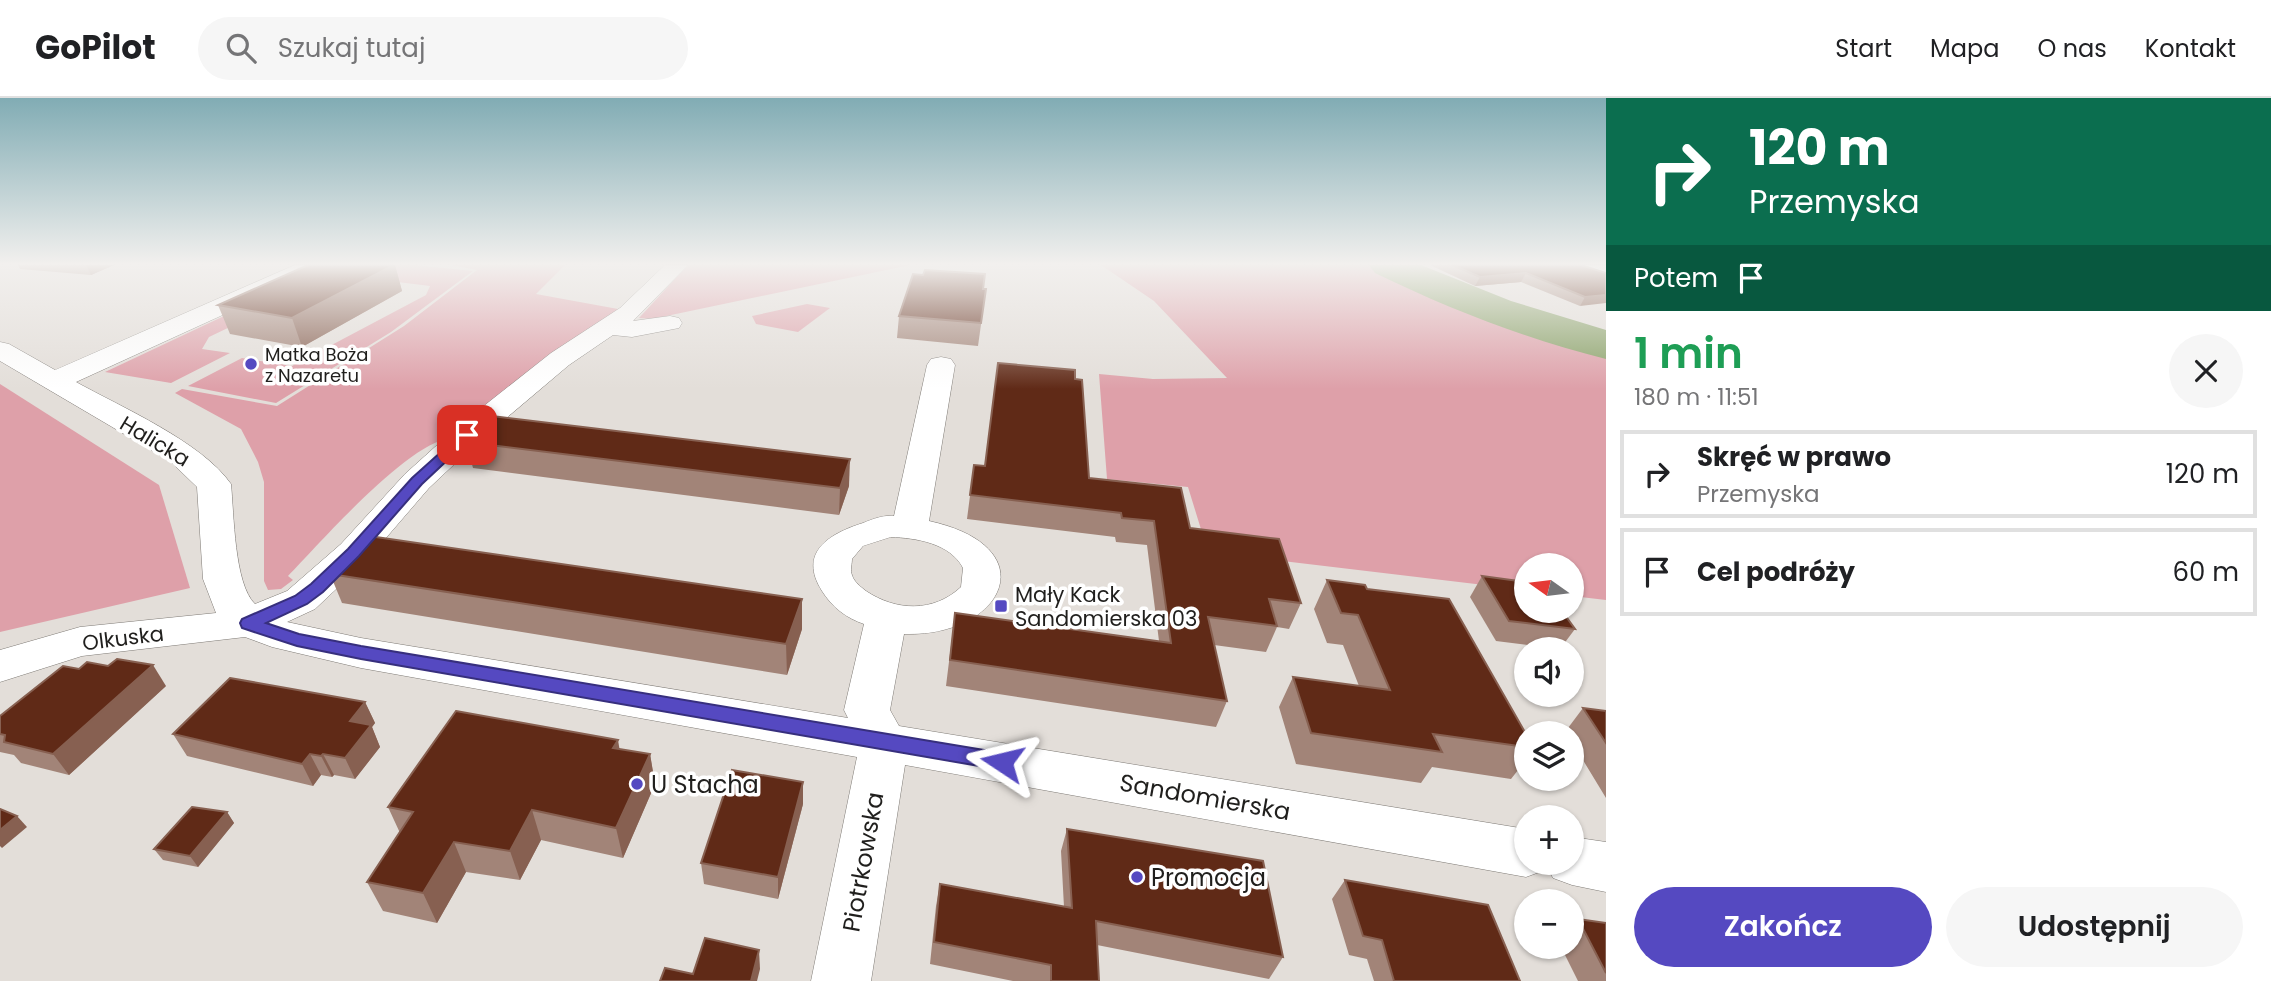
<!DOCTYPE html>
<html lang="pl">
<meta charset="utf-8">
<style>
body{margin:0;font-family:Poppins,sans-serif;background:#f6f6f6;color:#202124;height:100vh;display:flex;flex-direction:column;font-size:26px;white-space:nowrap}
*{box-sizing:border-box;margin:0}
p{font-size:23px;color:#757577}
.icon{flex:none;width:38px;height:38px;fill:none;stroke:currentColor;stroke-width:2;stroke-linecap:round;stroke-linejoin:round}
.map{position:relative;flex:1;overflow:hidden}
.panel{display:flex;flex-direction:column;background:#fff;width:665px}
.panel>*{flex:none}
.banner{background:#0b6e4f;color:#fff;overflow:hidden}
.needle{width:46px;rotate:284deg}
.controls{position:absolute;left:1514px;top:455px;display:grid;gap:14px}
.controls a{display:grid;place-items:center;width:70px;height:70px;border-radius:50%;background:#fff;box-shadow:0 2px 5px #0004;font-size:35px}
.pin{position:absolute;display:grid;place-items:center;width:60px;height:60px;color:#fff;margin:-30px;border-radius:14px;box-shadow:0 4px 10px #0006}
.me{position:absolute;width:77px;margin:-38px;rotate:280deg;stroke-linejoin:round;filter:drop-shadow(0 0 5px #0008)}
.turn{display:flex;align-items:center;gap:24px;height:147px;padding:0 28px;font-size:32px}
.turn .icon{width:91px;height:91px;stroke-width:2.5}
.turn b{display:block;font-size:49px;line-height:60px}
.then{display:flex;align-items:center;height:66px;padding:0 28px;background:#0003;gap:14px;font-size:26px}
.round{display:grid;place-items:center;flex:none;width:74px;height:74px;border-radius:37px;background:#f6f6f6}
.headline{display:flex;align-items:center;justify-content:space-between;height:119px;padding:0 28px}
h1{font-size:42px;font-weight:600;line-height:52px;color:#1e9e55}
.cta{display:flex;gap:14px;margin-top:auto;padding:14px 28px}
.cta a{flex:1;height:80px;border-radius:42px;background:#5549c1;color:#fff;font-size:28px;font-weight:600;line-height:80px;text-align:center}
.cta a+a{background:#f6f6f6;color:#202124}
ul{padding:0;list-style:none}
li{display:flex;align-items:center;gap:21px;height:88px;margin:0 14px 10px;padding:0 14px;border:4px solid #e0e0e0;border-radius:0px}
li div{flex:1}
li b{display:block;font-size:26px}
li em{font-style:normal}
header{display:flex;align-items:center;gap:42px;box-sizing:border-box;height:98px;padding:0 35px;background:#fff;border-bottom:2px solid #e0e0e0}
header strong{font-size:33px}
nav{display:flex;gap:38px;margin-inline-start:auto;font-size:24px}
.search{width:490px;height:63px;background:#f6f6f6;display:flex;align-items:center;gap:18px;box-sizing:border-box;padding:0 24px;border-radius:38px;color:#757577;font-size:26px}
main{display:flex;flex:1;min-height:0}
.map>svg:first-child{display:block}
.green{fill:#dea0a9}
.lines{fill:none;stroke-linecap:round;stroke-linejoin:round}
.river{fill:#88a066;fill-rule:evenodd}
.minor-casing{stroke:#7f7b76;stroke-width:1}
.minor{fill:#fff;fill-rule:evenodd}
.wall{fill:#a28478}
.shaded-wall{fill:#876051}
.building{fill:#602a17;stroke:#876051;stroke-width:2}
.route{fill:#5549c1;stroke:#372f7d;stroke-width:2}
.poi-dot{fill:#5549c1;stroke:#fff;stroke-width:2.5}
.labels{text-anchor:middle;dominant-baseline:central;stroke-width:7;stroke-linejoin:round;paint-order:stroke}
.far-poi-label{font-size:18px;fill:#201f1d;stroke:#fff;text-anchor:start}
.street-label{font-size:21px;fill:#201f1d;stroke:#fff}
.poi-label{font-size:21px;fill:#201f1d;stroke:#fff;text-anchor:start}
.near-poi-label{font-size:24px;fill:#201f1d;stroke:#fff;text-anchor:start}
.near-street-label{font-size:24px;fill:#201f1d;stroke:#fff}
</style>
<header>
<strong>GoPilot</strong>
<div class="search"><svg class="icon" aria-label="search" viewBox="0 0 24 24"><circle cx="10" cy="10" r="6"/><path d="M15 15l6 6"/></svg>Szukaj tutaj</div>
<nav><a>Start</a><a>Mapa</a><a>O nas</a><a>Kontakt</a></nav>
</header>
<main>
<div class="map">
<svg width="1606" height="883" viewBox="0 0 1606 883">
<rect width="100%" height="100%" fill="#e3ded9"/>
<!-- green -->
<g class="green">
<polygon points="332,167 414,167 473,173 391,234 276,305 188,288 242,260 292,268 426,197 430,188 317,174"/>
<path d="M452,167H565L536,196L618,211L604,224L451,340C407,345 321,444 288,478L293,482L281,491L268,492L264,483V384L258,364L241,331L175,295L182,291L277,308L404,228L477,172Z"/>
<polygon points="688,167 910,167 652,221 639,220"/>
<polygon points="1101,167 1381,167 1389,170 1391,167 1403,167 1556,224 1557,228 1606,242 1606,502 1572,498 1572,467 1526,467 1526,492 1208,454 1188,389 1107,381 1099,276 1153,281 1227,280 1154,203"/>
<polygon points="311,177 314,189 209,239 202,251 230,255 171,285 105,274"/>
<polygon points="807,206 830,210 798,234 756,226 752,218"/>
<polygon points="0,286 159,387 190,490 0,534"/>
</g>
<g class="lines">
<!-- river -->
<path class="river" d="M1369,167H1421L1511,203L1606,232V261C1526,241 1449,211 1375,175Z"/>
<defs>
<g id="minor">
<path d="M295,167H324L321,172L76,284C121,309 202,344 231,386C234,415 234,486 255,506L287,493L341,446L405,376L456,330L551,255L620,210L665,167H688L633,223L670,218L679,220L682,225L679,230L632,239L613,237L569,267L478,344L429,390L367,462L315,511L287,524L361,540L848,620L844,612L864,526C846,520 832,509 822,493C798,455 828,436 863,425C873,421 883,417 894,418L927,267L931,261L941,259L951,261L955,267L929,423C1048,449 1004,539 904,536L890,612L899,628L1526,731V765H1572V739L1606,744V794L1572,787L1553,780L1547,768L1545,772L1526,779L905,667L871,883H811L857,659L361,570L272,549L245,539L82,558L0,584V552L80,529L216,515L203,481L197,389L170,363L0,263V244L9,246L55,272ZM891,439C916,440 950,445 963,470L961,489C933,515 896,513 866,493C861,489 854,484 852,477C850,473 852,465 852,461L863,448Z"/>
<polygon points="1571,167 1606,167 1606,181 1574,172"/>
</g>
</defs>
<!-- minor casing -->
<use href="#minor" class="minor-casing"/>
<!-- minor -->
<use href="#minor" class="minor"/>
</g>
<!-- wall -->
<g class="wall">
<polygon points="18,167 114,167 91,177 20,171"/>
<polygon points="395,167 402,193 302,249 230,236 218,207"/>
<polygon points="1430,167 1581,167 1606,175 1580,208 1521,184 1475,188"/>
<polygon points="983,191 986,191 978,248 897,240 899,218"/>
<polygon points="1075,281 1089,380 1190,430 1301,505 1289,531 1277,529 1266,554 1214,547 1227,603 1216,629 946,588 955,515 1159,543 1147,447 1116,444 1115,439 967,421 974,367 985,368"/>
<polygon points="466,344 849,388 839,417 473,370"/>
<polygon points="330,476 802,531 787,577 342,505"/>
<polygon points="1482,478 1575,531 1560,551 1496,543 1470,499"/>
<polygon points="1327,482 1367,491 1526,636 1526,662 1511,681 1432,669 1421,685 1296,666 1279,609 1293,579 1359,588 1343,547 1327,545 1314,511"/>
<polygon points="166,588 69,677 21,665 14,657 0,654 0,618"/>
<polygon points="365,604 375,625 372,629 380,649 355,681 334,677 332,679 321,677 313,688 187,658 173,636"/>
<polygon points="1583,610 1606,613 1606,700 1572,644 1572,635 1566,635 1565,634"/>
<polygon points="619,651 650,656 655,686 623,760 541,742 520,782 466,774 437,825 383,813 367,784 400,735 388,709"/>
<polygon points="803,706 778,801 704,786 701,765"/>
<polygon points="227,714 234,725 198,769 163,762 154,751"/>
<polygon points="1067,731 1283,859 1269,881 1097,847 1099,883 1013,883 930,866 936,808 940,786 1064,809 1061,753"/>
<polygon points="1345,782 1520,883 1374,883 1367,861 1349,857 1332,801"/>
<polygon points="1578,821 1606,825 1606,883 1578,883 1561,849 1572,849 1572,828"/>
</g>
<!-- shaded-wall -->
<g class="shaded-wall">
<polygon points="86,167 114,167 91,177"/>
<polygon points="395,167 402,193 302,249 292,220"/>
<polygon points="1526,175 1521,184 1475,188 1480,179"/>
<polygon points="1606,197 1606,205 1580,208 1585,199"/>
<polygon points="850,361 849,388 839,417 840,390"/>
<polygon points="802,501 802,531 787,577 786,546"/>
<polygon points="153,567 166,588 69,677 53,656"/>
<polygon points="365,604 375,625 372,629 380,649 355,681 345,660 350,623"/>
<polygon points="618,642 623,672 613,650"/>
<polygon points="310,656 321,677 313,688 302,666"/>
<polygon points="323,656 334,677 332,679 321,658"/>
<polygon points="650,656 655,686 623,760 616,730"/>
<polygon points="803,684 803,706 778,801 778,779"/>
<polygon points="532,712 541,742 520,782 510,753"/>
<polygon points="227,714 234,725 198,769 190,758"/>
<polygon points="17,718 27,729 2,750 0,748 0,732"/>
<polygon points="454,744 466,774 437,825 423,795"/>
<polygon points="759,852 760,871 757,883 751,883"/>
</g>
<!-- building -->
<g class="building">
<polygon points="308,167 394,167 292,220 218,207"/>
<polygon points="1452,167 1581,167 1606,175 1606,197 1585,199 1526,175 1480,179"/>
<polygon points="925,172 985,176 983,191 986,191 981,225 899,218 913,176 923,177"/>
<polygon points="998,265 1075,272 1075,281 1082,282 1089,380 1181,390 1190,430 1279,441 1301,505 1269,501 1277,528 1208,519 1227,603 950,562 955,515 1171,545 1154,423 1122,420 1121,415 970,397 974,367 985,368"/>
<polygon points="492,318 850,361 840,390 466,344"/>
<polygon points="369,438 802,501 786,546 330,476"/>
<polygon points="1482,478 1526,484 1526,513 1562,513 1575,531 1509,523"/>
<polygon points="1327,482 1365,487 1367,491 1449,501 1526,636 1526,649 1433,636 1442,654 1311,635 1293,579 1390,592 1358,517 1341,515"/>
<polygon points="117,561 153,567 53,656 4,644 5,637 0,636 0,618 63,568 79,571 87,564 108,568"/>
<polygon points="230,580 365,604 350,623 371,627 345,660 323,656 321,658 310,656 302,666 173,636"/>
<polygon points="1583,610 1606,613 1606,645"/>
<polygon points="456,613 618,642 613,650 650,656 616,730 532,712 510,753 454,744 423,795 367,784 413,714 388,709"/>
<polygon points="732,672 803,684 778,779 701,765"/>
<polygon points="192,709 227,714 190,758 154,751"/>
<polygon points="0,711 17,718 0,732"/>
<polygon points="1067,731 1263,763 1283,859 1096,823 1099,883 1051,883 1051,867 934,844 940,786 1072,810"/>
<polygon points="1345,782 1488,807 1520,883 1394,883 1382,842 1363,838"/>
<polygon points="1578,821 1606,825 1606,875"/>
<polygon points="705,840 759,852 751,883 660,883 665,870 693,876"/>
</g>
<!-- sky -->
<linearGradient id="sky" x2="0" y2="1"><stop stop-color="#81acb4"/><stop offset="0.57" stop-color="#f2f0ee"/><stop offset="1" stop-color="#f2f0ee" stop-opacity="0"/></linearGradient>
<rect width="1606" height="291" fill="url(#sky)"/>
<!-- route -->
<polygon class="route" points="467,333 473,337 471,340 422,386 359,458 323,494 307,506 266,525 299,536 361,548 1002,655 1010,658 1013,664 1010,670 1002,672 361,561 297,548 242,530 240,525 242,521 295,498 311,486 348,451 412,380 462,335"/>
<!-- markers -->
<g class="poi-dot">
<circle cx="251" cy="266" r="7"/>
<rect x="994" y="501" width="14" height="14" rx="3.5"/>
<circle cx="637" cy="686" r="7"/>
<circle cx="1137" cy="779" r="7"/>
</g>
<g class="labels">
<!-- far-poi labels -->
<g class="far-poi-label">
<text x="265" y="256">Matka Boża<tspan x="265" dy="21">z Nazaretu</tspan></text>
</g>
<!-- street labels -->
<g class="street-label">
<text transform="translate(155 343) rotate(31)">Halicka</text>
<text transform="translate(123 540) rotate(-7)">Olkuska</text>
</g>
<!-- poi labels -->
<g class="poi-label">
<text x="1015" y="496">Mały Kack<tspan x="1015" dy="24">Sandomierska 03</tspan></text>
</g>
<!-- near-poi labels -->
<g class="near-poi-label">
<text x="651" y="686">U Stacha</text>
<text x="1151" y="779">Promocja</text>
</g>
<!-- near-street labels -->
<g class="near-street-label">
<text transform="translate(1205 699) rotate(10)">Sandomierska</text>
<text transform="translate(863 764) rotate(-80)">Piotrkowska</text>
</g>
</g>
</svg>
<div class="controls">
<a><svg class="needle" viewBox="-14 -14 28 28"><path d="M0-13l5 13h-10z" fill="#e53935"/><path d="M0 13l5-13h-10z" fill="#757577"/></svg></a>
<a><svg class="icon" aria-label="sound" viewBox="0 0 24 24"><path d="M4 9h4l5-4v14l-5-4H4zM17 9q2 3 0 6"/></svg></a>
<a><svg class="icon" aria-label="layers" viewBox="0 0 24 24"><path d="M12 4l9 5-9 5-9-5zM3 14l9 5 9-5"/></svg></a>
<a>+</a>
<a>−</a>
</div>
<div class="pin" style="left:467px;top:337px;background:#d93025"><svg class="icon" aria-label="arrive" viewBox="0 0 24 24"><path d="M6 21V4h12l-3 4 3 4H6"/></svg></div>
<svg class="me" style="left:1002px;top:664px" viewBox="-20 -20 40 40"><path d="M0-17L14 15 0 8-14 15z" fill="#5549c1" stroke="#fff" stroke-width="4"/></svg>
</div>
<section class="panel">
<div class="banner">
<div class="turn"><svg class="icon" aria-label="right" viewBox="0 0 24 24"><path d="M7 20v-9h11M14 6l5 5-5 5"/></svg><div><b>120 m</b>Przemyska</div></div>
<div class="then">Potem<svg class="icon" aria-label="arrive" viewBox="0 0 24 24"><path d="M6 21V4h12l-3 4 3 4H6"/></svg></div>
</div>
<div class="headline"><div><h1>1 min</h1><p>180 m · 11:51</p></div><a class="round"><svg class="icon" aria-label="close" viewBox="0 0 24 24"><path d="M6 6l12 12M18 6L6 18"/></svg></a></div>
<ul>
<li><svg class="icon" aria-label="right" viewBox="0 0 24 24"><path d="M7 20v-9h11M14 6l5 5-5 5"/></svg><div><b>Skręć w prawo</b><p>Przemyska</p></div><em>120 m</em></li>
<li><svg class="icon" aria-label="arrive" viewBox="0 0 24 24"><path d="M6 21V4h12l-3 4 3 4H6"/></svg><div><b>Cel podróży</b></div><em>60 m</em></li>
</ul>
<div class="cta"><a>Zakończ</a><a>Udostępnij</a></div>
</section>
</main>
